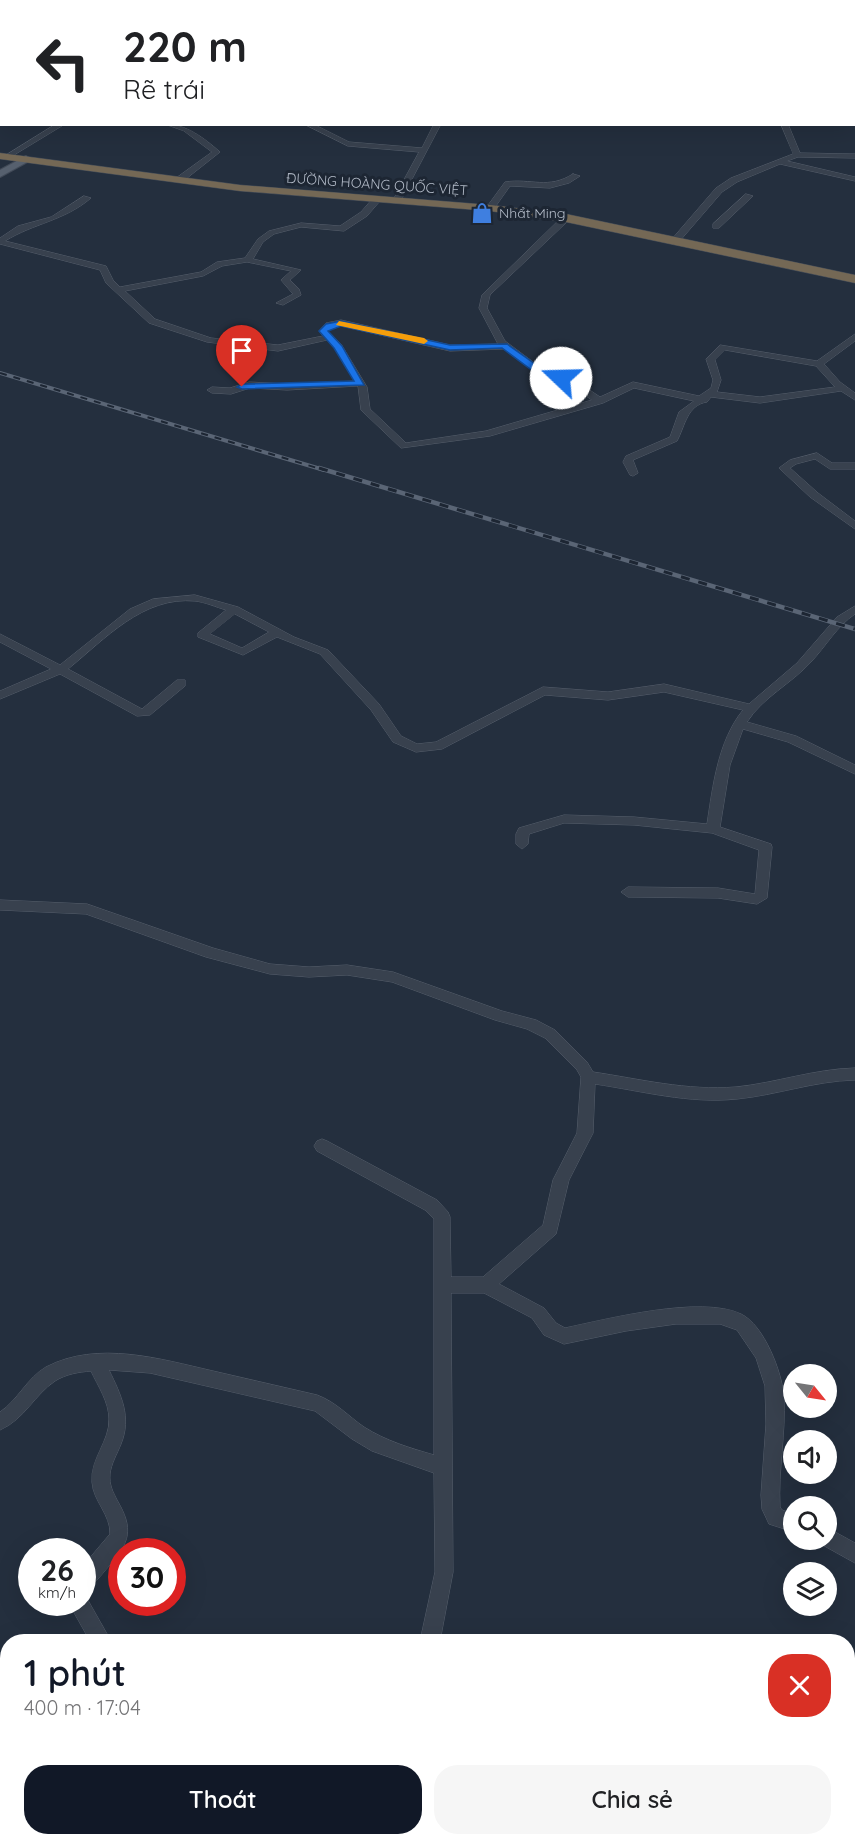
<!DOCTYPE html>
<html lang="vi">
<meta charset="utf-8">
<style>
body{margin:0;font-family:Quicksand,sans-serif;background:#f6f6f6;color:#202124;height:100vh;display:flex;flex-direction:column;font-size:22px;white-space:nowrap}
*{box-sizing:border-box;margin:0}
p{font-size:20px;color:#757577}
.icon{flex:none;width:33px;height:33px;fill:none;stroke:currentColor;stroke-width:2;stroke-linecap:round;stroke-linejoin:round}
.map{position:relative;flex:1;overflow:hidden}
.side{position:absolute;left:0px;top:1634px;width:855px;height:212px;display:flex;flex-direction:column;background:#fff;border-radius:24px 24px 0 0;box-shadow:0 6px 24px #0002}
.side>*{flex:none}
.guide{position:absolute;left:0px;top:0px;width:855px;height:126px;box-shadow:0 6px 24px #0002;background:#fff;color:#202124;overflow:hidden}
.needle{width:39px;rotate:120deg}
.tools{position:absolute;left:783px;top:1364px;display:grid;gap:12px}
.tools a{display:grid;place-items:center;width:54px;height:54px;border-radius:50%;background:#fff;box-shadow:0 6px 24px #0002;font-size:30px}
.speed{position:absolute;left:18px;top:1538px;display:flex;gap:12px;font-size:30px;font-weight:700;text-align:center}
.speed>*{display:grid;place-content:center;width:78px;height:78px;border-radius:50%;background:#fff;box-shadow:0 6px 24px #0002;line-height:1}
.speed small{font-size:15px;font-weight:400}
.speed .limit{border:9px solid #d22;background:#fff;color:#111}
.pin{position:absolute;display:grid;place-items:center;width:51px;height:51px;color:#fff;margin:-62px -26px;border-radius:50% 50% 50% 0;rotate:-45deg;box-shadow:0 0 6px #0007}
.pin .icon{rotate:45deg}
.me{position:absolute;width:66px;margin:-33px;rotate:291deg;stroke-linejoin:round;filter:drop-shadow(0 0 4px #0008)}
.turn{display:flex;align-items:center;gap:21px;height:126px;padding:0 24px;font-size:27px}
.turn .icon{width:78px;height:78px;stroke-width:2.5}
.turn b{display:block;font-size:42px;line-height:51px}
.round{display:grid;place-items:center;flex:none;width:63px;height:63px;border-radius:24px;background:#f6f6f6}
.head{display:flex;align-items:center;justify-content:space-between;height:102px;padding:0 24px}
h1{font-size:36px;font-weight:600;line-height:45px;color:#111827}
.cta{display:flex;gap:12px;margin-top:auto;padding:12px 24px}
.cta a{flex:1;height:69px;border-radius:24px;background:#111827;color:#fff;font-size:24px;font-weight:600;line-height:69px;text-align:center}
.cta a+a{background:#f6f6f6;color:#202124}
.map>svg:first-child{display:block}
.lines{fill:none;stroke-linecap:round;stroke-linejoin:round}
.minor-casing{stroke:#565f6c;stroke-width:1}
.major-casing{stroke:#414a57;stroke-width:2}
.highway-casing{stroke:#434c59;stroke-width:1}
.minor{fill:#38414e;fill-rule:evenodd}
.major{fill:#56606e;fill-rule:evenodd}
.highway{fill:#746855;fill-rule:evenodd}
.rail-far1-casing{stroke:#5a6575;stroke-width:4}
.rail-casing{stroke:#5a6575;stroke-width:4.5}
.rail-far1{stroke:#1d2633;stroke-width:2;stroke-dasharray:7;stroke-linecap:butt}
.rail{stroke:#1d2633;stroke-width:3;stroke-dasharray:9;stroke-linecap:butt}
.route{fill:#1a73e8;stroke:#114b97;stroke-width:1.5}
.slow{fill:#f59e0b}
.labels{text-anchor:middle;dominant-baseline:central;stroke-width:6;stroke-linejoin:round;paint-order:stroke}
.far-street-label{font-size:14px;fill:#b4bcc9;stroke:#1d2633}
.far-poi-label{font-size:14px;fill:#b4bcc9;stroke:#1d2633;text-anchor:start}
</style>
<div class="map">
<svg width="855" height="1844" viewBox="0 0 855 1844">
<rect width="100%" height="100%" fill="#242f3e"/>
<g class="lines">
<defs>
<g id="minor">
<polygon points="29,0 35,0 37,2 30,2"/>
<polygon points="219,0 225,0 218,2"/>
<polygon points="698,0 704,0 705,2 699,2"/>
<polygon points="836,0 842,0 835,2"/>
<rect x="854" y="29" width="1" height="4"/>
<rect x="0" y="43" width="2" height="4"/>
<rect x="854" y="65" width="1" height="4"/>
<rect x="0" y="76" width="2" height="4"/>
<polygon points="2,105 2,110 0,110 0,106"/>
<polygon points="56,124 65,124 9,158 3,157"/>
<path d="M165,124C186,124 204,138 220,152L182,182H176V178L212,152L184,131Z"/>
<polygon points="304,124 313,124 349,142 422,148 434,124 441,124 401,200 397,202 393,200 419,152 348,146"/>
<polygon points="781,124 788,124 800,153 855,154 855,158 798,157 787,161 855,177 855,181 780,164 737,182 722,192 678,243 672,243 672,239 716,188 731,178 793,154"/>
<path d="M573,174L580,176L569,183L550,188L510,186L493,210L486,208L505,182C532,178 548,190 573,174Z"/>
<polygon points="746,194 753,196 719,228 713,228 713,224"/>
<path d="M84,196L91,198C64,221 34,223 5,241L106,266L113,280L120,287L201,272L217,262L245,258L258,239L269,231L301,223L340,226L361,212L374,197H380V201L367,216L344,231L301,227L274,234L263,242L253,259L301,270L290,280L299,289L301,295L283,305L276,303L293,294L281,280L291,271L247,262L222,266L203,276L125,291L155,319L211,338L278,345L323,336L319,331L326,323L341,320L450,345L498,344L479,308L482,295L563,216H569V220L494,291L490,295L487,308L505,341L548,373L573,379L600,397L633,382L699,396L711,388L713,380L706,359L720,345L817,361L855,334V341L824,364L840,382L855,393V400L841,391L760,403L711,397L707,402C687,405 685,426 677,441L633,460L638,473L633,476L630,475L623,462L626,456L670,437L679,412L694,401L634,388L603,403L490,436L401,448L361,410L358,386L287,390L250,388L231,394L212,393L207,390L212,387L230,388L249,382L287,384L355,381L335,347L327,340L278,351L207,342L149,323L106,283L100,270L0,244V238L18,226L51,217ZM341,326L450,351L504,349L542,377L567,383L592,400L486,431L406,443L370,409L367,387L341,344L328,331L332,327ZM725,350L816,366L835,387L760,397L717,392L721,380L715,360Z"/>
<polygon points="817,453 832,463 855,463 855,469 830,469 815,459 796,464 790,468 818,493 855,521 855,529 810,497 779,468 790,460"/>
<path d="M195,595L238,607L294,637L328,650L379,704L401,736L417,744L436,742L543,687L608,692L664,684L749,704L797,663L837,617L855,606V614C837,626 826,646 811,662C791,684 763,697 747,722L796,736L855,765V774L788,742L743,729L730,765L720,827L771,844L772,847L767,898L757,904L718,898L628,897L621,892L628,887L718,888L755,894L759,850L712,833L634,825L564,823L529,834L528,844L522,849L516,844V834L519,828L564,815L634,817L707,824C713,785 718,741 743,710L664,692L608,700L545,695L442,749L416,752L393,742L371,710L320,654L277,637L243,655L198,637V633L226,610C216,607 205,602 195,601C143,596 105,639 68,669L142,709L177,680H185V686L150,715L137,716L60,674L0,699V691L51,669L0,642V634L60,665L130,609L153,599ZM235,614L269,632L242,648L210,634Z"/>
<path d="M0,900L87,904L213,948L270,964L309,967L347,965L393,972L502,1011L536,1020L555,1030L587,1062L593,1072C640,1079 687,1091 736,1087C776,1083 814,1069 855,1068V1080C814,1081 777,1095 737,1099C689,1104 642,1091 595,1084L593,1133L569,1180L556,1234L499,1284L544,1308L556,1323L565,1328C608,1319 701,1295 741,1314C764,1325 782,1372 784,1397C786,1433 778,1470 780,1507L782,1510L794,1514V1532L769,1524L762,1509L761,1495L766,1424L765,1386L756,1358L737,1330L720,1324H676L626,1331L564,1344L544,1335L532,1318L484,1293H451L453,1572L440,1641H420L435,1572L434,1473L372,1451L352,1439L315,1411L150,1373L109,1370C121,1395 132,1417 121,1444C117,1454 111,1464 110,1474C109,1485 113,1492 117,1500C134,1529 130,1542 109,1566C101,1575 93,1587 82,1591V1567L110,1534C111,1515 93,1501 92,1482C90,1459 110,1441 109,1419C109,1402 98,1386 91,1371C79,1372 66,1374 55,1381C34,1395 25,1419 0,1430V1412C18,1400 27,1378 46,1367C98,1340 160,1359 213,1371C248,1379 282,1387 317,1395C336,1402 348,1416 364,1427C386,1441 410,1448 434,1455V1219L425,1210L317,1151L314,1146L317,1141L322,1139L327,1141L437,1200L448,1212L450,1217L451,1277H483L543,1225L553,1180L577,1133L581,1077L577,1070L545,1038L527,1029L495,1020L392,982L347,975L309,977L270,974L206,957L86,914L0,910Z"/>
<polygon points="826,1527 855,1543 855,1563 819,1543 818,1539 826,1539"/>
<polygon points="82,1594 85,1595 111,1641 90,1641 68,1602 82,1602"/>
<polygon points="405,1838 426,1838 427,1844 405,1844"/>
<polygon points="707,1838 729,1838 726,1844 704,1844"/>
</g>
<polygon id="major" points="26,156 31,159 29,161 0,177 0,170"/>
<polygon id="highway" points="0,153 240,185 490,205 566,214 855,275 855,283 566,222 490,211 240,191 0,159"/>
</defs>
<!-- minor casing -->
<use href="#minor" class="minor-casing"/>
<!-- major casing -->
<use href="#major" class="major-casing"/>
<!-- highway casing -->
<use href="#highway" class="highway-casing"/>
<!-- minor -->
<use href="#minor" class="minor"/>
<!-- major -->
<use href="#major" class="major"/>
<!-- highway -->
<use href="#highway" class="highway"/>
<defs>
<polyline id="rail-far1" points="0,373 324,470"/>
<polyline id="rail" points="319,468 855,629"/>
</defs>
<!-- rail-far1 casing -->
<use href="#rail-far1" class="rail-far1-casing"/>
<!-- rail casing -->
<use href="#rail" class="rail-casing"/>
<!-- rail-far1 -->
<use href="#rail-far1" class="rail-far1"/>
<!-- rail -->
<use href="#rail" class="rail"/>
</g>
<!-- route -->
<polygon class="route" points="341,321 450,345 507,344 548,373 565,378 561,381 541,377 502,348 450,350 341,326 328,331 342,346 364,385 242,389 237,387 242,384 354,381 334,348 319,331 326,324"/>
<!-- slow -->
<polygon class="slow" points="339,321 424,338 428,341 424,344 336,325"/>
<!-- icons -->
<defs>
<symbol id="shop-bare" viewBox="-9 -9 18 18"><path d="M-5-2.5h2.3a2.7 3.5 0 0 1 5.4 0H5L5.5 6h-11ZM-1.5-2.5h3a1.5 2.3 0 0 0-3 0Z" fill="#3f7fe0" stroke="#1d2633" stroke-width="2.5" paint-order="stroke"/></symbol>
</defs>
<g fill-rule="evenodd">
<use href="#shop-bare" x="467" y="198" width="30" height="30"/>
</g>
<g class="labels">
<!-- far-street labels -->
<g class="far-street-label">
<text transform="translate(377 184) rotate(4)">ĐƯỜNG HOÀNG QUỐC VIỆT</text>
</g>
<!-- far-poi labels -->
<g class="far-poi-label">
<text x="499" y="213">Nhẩt Ming</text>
</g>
</g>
</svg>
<div class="tools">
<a><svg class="needle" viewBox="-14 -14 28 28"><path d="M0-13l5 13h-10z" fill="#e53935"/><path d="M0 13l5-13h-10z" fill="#757577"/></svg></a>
<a><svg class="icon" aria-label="sound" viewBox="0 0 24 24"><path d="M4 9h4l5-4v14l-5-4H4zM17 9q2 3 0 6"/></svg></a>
<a><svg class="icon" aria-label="search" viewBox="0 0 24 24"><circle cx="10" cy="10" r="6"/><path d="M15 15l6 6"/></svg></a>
<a><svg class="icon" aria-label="layers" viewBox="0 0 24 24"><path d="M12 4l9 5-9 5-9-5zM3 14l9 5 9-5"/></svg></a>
</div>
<div class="speed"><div>26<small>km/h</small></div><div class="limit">30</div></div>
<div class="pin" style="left:242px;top:387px;background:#d93025"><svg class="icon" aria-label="arrive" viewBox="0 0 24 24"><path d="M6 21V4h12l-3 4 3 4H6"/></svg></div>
<svg class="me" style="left:561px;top:378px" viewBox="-20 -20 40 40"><circle r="19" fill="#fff"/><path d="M0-13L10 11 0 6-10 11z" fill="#1a73e8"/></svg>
<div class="guide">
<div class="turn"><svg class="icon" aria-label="left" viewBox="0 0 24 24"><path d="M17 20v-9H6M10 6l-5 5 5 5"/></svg><div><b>220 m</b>Rẽ trái</div></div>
</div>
<section class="side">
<div class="head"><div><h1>1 phút</h1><p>400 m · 17:04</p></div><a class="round" style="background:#d93025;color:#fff"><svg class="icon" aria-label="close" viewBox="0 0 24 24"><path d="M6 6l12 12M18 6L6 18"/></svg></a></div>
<div class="cta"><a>Thoát</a><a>Chia sẻ</a></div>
</section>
</div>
